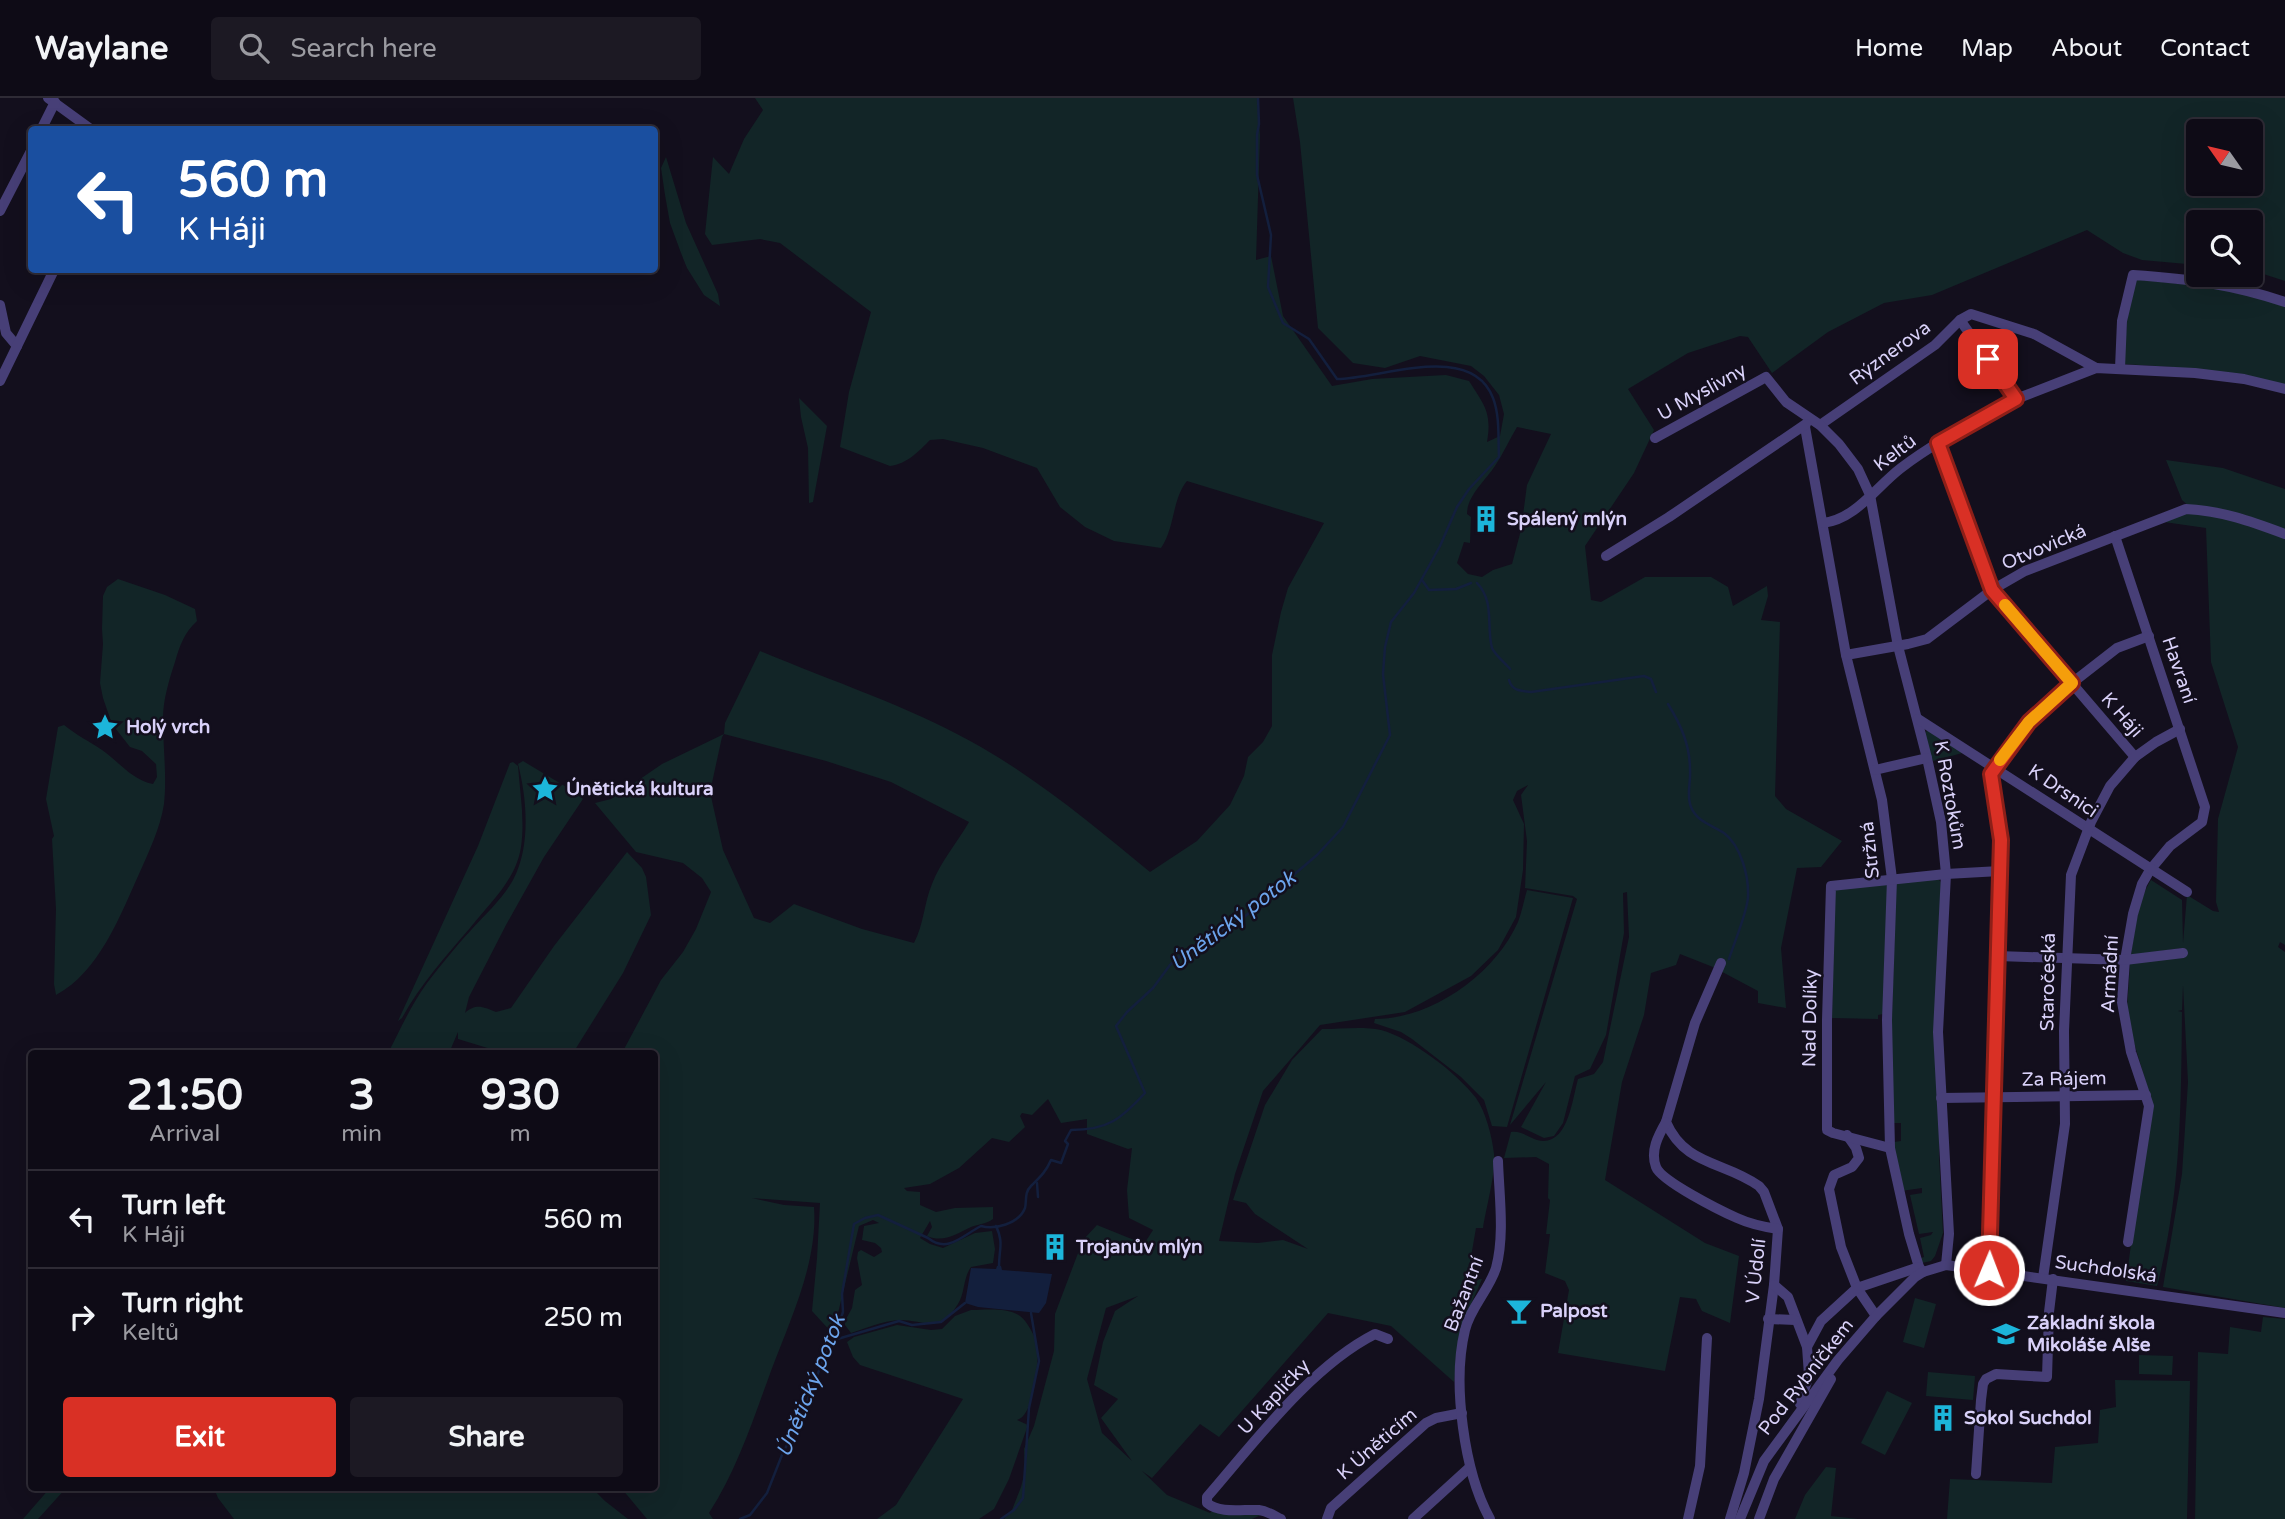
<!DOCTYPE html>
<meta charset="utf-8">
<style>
body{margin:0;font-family:"Varela Round",sans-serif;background:#1c1923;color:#f1f3f6;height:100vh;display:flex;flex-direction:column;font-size:26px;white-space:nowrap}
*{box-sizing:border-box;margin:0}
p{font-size:23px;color:#9b9ba1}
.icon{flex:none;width:38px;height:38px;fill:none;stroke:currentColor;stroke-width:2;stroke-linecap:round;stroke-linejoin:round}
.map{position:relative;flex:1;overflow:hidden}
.drawer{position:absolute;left:28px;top:952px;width:630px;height:441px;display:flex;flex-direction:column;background:#0e0b16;border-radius:7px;box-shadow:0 7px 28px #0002,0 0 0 2px #2e2b35}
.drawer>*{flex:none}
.hud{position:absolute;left:28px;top:28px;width:630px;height:147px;border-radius:7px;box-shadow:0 7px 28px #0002,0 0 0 2px #2e2b35;background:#1a4fa0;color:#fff;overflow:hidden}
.needle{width:46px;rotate:304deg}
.buttons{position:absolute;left:2186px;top:21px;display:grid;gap:14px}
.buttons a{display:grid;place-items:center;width:77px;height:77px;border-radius:7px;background:#0e0b16;box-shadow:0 7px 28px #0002,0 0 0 2px #2e2b35;font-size:35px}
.pin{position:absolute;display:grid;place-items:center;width:60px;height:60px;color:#fff;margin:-30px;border-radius:14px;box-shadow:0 4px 10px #0006}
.me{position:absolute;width:77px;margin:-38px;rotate:1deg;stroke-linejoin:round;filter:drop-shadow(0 0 5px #0008)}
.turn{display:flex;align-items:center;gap:24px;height:147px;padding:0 35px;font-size:32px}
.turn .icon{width:91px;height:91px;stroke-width:2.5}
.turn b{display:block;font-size:49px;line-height:60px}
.eta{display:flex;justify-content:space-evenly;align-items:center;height:119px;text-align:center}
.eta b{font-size:42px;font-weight:800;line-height:49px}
.button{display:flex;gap:14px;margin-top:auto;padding:14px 35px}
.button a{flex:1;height:80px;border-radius:7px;background:#d93025;color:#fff;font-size:28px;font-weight:800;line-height:80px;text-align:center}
.button a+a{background:#1c1923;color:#f1f3f6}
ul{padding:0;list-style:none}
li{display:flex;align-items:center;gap:21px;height:98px;padding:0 35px;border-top:2px solid #2e2b35}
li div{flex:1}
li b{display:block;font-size:26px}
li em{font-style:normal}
header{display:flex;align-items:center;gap:42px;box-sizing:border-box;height:98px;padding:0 35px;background:#0e0b16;border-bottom:2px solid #2e2b35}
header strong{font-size:33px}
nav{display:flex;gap:38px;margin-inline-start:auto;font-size:24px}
.search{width:490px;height:63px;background:#1c1923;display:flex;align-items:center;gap:18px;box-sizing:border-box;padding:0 24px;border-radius:7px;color:#9b9ba1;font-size:26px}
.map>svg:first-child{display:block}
.green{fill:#122527;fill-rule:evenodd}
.water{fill:#131f3d}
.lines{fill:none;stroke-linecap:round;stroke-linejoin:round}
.stream{stroke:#131f3d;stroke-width:2.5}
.minor{stroke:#473f77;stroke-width:10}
.route-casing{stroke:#8d1f18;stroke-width:18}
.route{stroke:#d93025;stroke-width:12}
.slow{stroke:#f59e0b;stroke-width:12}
.labels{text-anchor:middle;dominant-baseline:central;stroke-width:5;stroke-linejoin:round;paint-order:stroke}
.street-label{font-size:19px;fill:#d9d1f9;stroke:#130f1d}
.poi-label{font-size:19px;font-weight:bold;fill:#d9d1f9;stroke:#130f1d;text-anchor:start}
.water-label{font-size:21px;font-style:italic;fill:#6ca4ec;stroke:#130f1d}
</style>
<header>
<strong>Waylane</strong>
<div class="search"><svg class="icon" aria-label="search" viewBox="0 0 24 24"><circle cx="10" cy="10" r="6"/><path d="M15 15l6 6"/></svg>Search here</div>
<nav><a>Home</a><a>Map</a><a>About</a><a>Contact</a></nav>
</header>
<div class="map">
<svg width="2285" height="1421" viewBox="0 0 2285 1421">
<rect width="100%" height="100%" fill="#130f1d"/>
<!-- green -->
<g class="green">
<path d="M755,0H1257L1260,37L1256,162L1271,158L1283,218L1332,288L1372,281L1446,277L1469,283C1485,308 1492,315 1487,344L1500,338L1504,316L1499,297L1484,278L1471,268L1420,258L1385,270L1353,265L1318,230L1300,44L1293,0H2285V183L2251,172L2250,124H2198V167L2142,162L2123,155L2087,132L1932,197L1884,205L1828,234L1772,275L1748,239L1740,238L1688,255L1628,291L1654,332L1634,375L1585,448L1591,502L1601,504L1645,479H1711L1728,489L1733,508L1767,488L1768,498L1761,522L1780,524L1775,698L1786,711L1842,743L1821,769L1797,770L1781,850L1786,910L1758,905V893L1713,869L1680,856L1676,867L1651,875L1644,917L1622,984L1605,1082L1705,1145L1739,1158L1730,1225L1702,1213L1696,1201L1680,1199L1665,1273L1558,1255L1569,1192L1565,1183L1545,1175L1550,1136H1546L1550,1102L1548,1100L1549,1066L1536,1059L1504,1060L1511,1034C1520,1032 1528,1039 1537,1042C1568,1050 1572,1002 1578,981L1594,976L1603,964L1629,839L1627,794L1623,795L1624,835L1606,937L1590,971L1575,978L1563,1025L1554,1038L1544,1040L1521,1029L1546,984L1510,1027L1577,801L1573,798L1525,790L1527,743L1521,697L1528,687L1517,693L1513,702L1524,726L1523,772L1516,819L1498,852L1471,878L1405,914L1320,927L1263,993L1235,1076L1219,1143L1258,1145L1283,1142L1308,1151L1255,1116L1246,1105L1233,1102L1265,1007L1292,962L1322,931C1341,931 1363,928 1381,932C1411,940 1457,975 1476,1000C1486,1014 1492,1039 1494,1056C1496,1075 1486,1110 1483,1130H1476L1467,1182L1482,1181L1461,1229L1454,1284L1391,1228L1328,1215L1219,1339L1200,1326L1152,1380L1142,1373L1167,1397L1210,1415L1214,1411L1261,1417L1252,1421H1004L1012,1412L1021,1389L1025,1373L1024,1351L1034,1328L1054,1253L1055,1216L1083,1142L1097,1127L1144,1146L1153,1132L1129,1120L1127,1092L1132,1050L1128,1051L1087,1036V1021L1061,1025L1048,1001L1032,1017L1022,1015L1020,1018L1025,1029L1009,1044L992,1040L959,1070L930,1086L904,1090L907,1093L920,1094V1107L936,1114L955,1110L993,1109V1121C986,1126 979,1126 971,1129C956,1136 944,1145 927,1138L932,1129L930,1123L920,1140L930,1146L943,1150L975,1135L992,1133L995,1151L993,1165L971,1169C963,1180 965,1195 958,1206C939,1237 927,1222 899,1222C882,1223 867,1230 851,1235L845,1227V1223L852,1210L855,1192L862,1187L857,1160L858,1154L861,1152L874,1159L882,1154L881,1150L875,1145L862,1142L864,1128L879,1125L873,1122L859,1128L833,1236L812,1213L817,1160L820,1105L752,1100L784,1107L814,1109C818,1165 790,1222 771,1273C753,1322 737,1372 709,1415L713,1421H647L622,1391L654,1390V956L622,955L661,882L683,854L696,831L711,794L702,780L683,765L636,754L595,705L611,701L662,666L724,636L725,625L760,553C831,583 905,607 972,644C1037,680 1093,727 1150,774L1197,743L1230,707L1244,678L1248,659L1263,644L1272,628V557L1281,514L1288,490L1324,425L1187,383C1172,401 1175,430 1161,450L1114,443L1085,429L1060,409L1037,370L983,350L943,341L930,342C919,353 907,366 890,368L840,349L849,294L871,214L780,145L760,141L712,147L705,136L713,59L729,76L744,41L763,12ZM2198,33H2250V86H2198ZM1517,329L1551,336L1527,387L1521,432L1512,466L1493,472L1482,479L1468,476L1457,465L1464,444L1470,445L1471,419L1467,416C1467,398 1485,383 1495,368C1503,356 1509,342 1517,329ZM724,636L826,663L891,684L969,724C957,745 941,763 932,786C924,805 924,826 914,845L862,831L794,806L770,825L754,820L723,752L710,694L722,639ZM1138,1198L1115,1213L1103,1244L1094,1287L1118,1301L1101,1320L1132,1363L1102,1335L1087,1281L1106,1210Z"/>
<polygon points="666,59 686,125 718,196 720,208 704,197 687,170 681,155 670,125 665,97 661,70"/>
<polygon points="2135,181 2228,191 2285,208 2285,287 2173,269 2123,266 2129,204"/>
<polygon points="799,300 827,328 813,404 809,405 808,350 801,319"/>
<path d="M2166,362L2223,370L2285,391V847L2280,844L2278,849L2285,854V1210L2163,1189L2182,1076L2188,984L2183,887L2182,912L2178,913L2182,914C2181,1007 2181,1097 2157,1188L2126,1183L2151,1001L2132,938L2127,912L2130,866L2183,850L2131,857C2135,832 2137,804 2151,782L2182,802L2183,845L2187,797L2213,813L2219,814L2216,804L2218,721L2238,649L2211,564L2206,430L2164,424L2190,409L2182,402Z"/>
<path d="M118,481L165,497L195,511L197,523C184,535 180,547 175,564C169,582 163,602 163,621C163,649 167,679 164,706C160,731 149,753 139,776C120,818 99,874 56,897L54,886L56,811L52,741L54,738L46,701L58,629L64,627C76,637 89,643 102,652C119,664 132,682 153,686L157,679L156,666L142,653L130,649L112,626L103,600L100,585L103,546L102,531L103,498L107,489Z"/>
<polygon points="1928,632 1966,654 1933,663 1924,636"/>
<path d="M523,663L578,696L583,701L544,759L506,827L469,899L465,915C476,905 483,909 496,914L511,910L554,848L627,754L642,770L646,779L651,817L623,875L573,955H504L458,941V934L449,955H388C400,932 411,907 427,885C441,867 456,848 472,831C486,816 503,800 513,782C531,749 527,701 518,666Z"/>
<path d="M513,664L518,668C520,695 525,722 521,749C516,782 490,805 470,830C445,859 420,887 402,920L398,923L478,748L510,665Z"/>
<polygon points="1938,781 1941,784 1939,1058 1943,1135 1935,1158 1931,1163 1922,1165 1918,1161 1924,1159 1920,1140 1931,1137 1933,1134 1919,1136 1910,1097 1922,1095 1922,1090 1901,1093 1894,1044 1901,1043 1901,1025 1893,1025 1891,951 1896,785"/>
<polygon points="1888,786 1883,916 1878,917 1878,921 1883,921 1832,920 1834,792"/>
<path d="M1527,792L1573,800L1507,1029L1492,1028L1484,1002L1461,979L1412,941L1401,934L1374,925L1375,921C1432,921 1495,876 1518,824C1522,814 1524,802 1527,792Z"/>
<polygon points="1915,1200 1936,1206 1924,1250 1903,1244"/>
<path d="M971,1212C986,1212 1007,1209 1020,1218C1027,1223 1035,1238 1037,1246C1039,1263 1035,1317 1017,1322L1028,1327L1009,1381L994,1411L979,1421H877L896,1407L963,1301L860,1267L853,1259L847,1244L854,1239L897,1227L931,1232L942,1231L955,1218Z"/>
<polygon points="2263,1219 2285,1221 2285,1421 2195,1421 2198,1254 2228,1256 2230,1229 2261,1234"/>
<polygon points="2139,1257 2173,1258 2172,1277 2139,1276"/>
<polygon points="1928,1274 1975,1278 1973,1302 1926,1298"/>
<polygon points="2115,1282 2190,1283 2187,1421 1947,1421 1950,1381 2052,1385 2055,1349 2098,1345 2100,1312 2116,1309"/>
<polygon points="1887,1293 1912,1305 1885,1357 1861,1345"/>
<polygon points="1826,1369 1836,1370 1831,1418 1858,1421 1795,1421 1805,1397"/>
<polygon points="50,1390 66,1390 38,1421 23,1421"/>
<polygon points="214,1390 592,1390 605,1403 628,1421 234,1421 218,1400"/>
</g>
<!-- water -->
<polygon class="water" points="997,1168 1001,1168 1002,1172 1052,1176 1046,1205 1039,1215 978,1209 965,1205 971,1170 996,1171"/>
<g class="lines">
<!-- stream -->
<g class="stream">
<polyline points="1422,482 1429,492 1456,491 1471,485"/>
<path d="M1477,485C1495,504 1486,527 1492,550C1495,557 1505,565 1510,571"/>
<path d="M1509,582C1512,593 1521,593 1531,594L1644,578L1651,581L1656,594"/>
<path d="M1668,606C1681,627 1690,647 1690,672C1691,685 1686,697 1691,709C1697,724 1712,727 1724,735C1741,748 1749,778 1748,799C1747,815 1734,845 1729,861"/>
<polyline points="1037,1085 1038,1099"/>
<path d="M996,1128C1004,1145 999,1151 999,1168"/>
<polyline points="834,1242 899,1223 912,1227 941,1224 965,1205"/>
<path d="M740,1421L750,1417L767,1395L782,1357L803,1314L825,1257L833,1243L843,1214L842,1196L854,1126L865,1120L878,1117L928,1140C948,1156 963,1137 981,1128C994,1132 1019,1126 1025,1110C1027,1102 1024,1095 1031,1088C1039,1080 1046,1074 1051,1062L1061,1065L1068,1046L1065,1043L1071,1032C1108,1032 1121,1021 1145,995L1116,928L1127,914L1153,890L1170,867L1180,858L1243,820L1317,757L1343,729L1390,637L1383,576L1385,549L1391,524L1414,495L1440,448L1457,409L1469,391L1499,359C1498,340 1500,318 1493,300C1471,243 1381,281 1337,281L1309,241L1283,225L1268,189L1271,137L1257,77V37L1259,26L1258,0"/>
<polyline points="1001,1421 1014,1412 1023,1400 1029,1310 1039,1263 1031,1215"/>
</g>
<!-- minor -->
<g class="minor">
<polyline points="48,0 92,32"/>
<polyline points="41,32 55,4"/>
<polyline points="0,113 32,51"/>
<polyline points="0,207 6,235 17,248"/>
<path d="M2120,270L2122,223L2133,177C2190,181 2231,186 2285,204"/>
<polyline points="0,283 54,172"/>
<polyline points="2016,301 2096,270 2195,275 2244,281 2285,291"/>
<polyline points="1820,327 1935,247 1960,222 1971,216 2034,236 2096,270"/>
<polyline points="1805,329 1846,557 1882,702 1892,781 1887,922 1890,1050 1909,1136 1919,1169 1923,1174"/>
<polyline points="1655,340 1766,279 1786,304 1820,327 1839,346 1858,371 1870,397 1898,548 1927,660 1941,724 1946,776 1938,934 1949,1136 1946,1167"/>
<polyline points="1938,345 1992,492 2135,659"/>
<path d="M1823,425C1856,421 1876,389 1901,370C1936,343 1977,323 2016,301L1960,222"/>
<polyline points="2115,438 2205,709 2202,724 2170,748 2150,772 2142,786 2133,816 2125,862 2122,904 2131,954 2149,1008 2128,1144"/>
<polyline points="1606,458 1669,419 1806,326"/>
<path d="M1846,557L1908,546L1927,541L1992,492L2025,473L2186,411C2223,413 2250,423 2285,436"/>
<polyline points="1918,621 2187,794"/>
<polyline points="1875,672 1927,660"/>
<polyline points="1998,858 2125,862 2183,855"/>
<path d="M1721,865L1695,925L1666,1024C1685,1068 1724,1063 1759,1088L1764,1094L1778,1131L1774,1187L1759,1301L1744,1375L1730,1421"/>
<polyline points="1941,1000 2146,997"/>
<path d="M1666,1024C1658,1038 1650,1053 1656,1069C1661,1083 1721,1113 1737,1120C1750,1126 1764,1129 1778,1131"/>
<polyline points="1847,1037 1856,1050 1859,1060 1852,1069 1834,1077 1829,1091 1841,1149 1857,1190 1876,1218"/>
<polyline points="1890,1050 1833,1035 1827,1032 1827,922 1831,788 1946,776 2000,773"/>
<polyline points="1989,1172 2001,742 1991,676 2029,624 2072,585 2117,550 2149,538"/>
<polyline points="2043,1180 2065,1026 2064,933 2071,777 2091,724 2110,688 2135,659 2156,644 2180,631"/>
<polyline points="1774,1187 1788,1199 1807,1249"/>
<polyline points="1768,1221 1795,1222"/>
<polyline points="1800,1306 1809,1277 1807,1249 1821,1223 1857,1190 1919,1169"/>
<polyline points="1976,1376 1981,1302 1983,1286 1986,1281 1996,1276 2047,1279 2049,1214 2053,1181"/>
<path d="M1281,1421C1273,1417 1267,1413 1259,1412C1243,1411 1220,1416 1207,1405V1399C1254,1345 1310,1269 1375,1236L1388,1241"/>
<polyline points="1327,1421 1331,1410 1426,1325 1436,1320 1462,1315"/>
<polyline points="1413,1421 1469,1370"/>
<path d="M1490,1421C1464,1374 1452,1285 1465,1232C1470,1210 1489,1192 1496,1170C1505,1137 1499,1096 1498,1063"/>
<polyline points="1688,1421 1700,1368 1707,1240"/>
<polyline points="1740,1421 1764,1363 1838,1262 1876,1218 1915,1179 1923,1174 1946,1167 2285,1215"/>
<polyline points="1759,1421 1774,1381 1831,1281"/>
</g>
</g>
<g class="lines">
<defs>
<polyline id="route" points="1988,261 2016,301 1938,345 1992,492 2072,585 2029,624 1991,676 2001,742 1989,1172"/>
</defs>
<!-- route casing -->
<use href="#route" class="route-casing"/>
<!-- route -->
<use href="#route" class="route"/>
<!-- slow -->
<polyline class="slow" points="2000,662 2029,624 2072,585 2005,507"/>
</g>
<!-- icons -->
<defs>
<symbol id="building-bare" viewBox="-9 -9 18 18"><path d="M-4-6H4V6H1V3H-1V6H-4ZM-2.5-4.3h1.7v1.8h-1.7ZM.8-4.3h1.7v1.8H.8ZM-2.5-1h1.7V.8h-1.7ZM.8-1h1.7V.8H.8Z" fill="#1cb5da" stroke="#130f1d" stroke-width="2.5" paint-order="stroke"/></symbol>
<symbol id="sight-bare" viewBox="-9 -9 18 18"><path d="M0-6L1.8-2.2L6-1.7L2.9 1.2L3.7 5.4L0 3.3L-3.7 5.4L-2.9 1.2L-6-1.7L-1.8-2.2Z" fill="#1cb5da" stroke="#130f1d" stroke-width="2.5" paint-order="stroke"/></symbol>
<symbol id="bar-bare" viewBox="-9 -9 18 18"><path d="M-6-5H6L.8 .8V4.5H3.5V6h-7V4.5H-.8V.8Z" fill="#1cb5da" stroke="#130f1d" stroke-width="2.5" paint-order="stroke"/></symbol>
<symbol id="school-bare" viewBox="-9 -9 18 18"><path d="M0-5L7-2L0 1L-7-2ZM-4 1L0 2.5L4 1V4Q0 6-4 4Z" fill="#1cb5da" stroke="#130f1d" stroke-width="2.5" paint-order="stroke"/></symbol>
</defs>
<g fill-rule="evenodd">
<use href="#building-bare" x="1467" y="402" width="38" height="38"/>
<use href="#sight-bare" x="86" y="610" width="38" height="38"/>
<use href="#sight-bare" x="526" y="672" width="38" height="38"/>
<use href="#building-bare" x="1036" y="1130" width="38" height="38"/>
<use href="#bar-bare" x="1500" y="1194" width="38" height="38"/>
<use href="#school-bare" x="1987" y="1217" width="38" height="38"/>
<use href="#building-bare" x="1924" y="1301" width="38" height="38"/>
</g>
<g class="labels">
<!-- street labels -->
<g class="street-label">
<text transform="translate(1890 255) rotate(-36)">Rýznerova</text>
<text transform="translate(1702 294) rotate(-29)">U Myslivny</text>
<text transform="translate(1895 355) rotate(-37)">Keltů</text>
<text transform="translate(2044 449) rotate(-23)">Otvovická</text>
<text transform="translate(2179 572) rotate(71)">Havraní</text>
<text transform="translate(2122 617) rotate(49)">K Háji</text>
<text transform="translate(2063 693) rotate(34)">K Drsnici</text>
<text transform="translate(1950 697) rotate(80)">K Roztokům</text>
<text transform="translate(1870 752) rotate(-96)">Stržná</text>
<text transform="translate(2110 876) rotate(-87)">Armádní</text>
<text transform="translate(2048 884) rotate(-89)">Staročeská</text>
<text transform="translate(1810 920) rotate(-89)">Nad Dolíky</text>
<text transform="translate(2064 981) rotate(-1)">Za Rájem</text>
<text transform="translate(2106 1171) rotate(8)">Suchdolská</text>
<text transform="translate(1756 1173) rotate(-84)">V Údolí</text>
<text transform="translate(1464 1196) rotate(-69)">Bažantní</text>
<text transform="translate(1806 1279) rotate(-52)">Pod Rybníčkem</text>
<text transform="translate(1274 1299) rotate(-47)">U Kapličky</text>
<text transform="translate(1377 1346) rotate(-41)">K Úněticím</text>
</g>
<!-- poi labels -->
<g class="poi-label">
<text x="1507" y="421">Spálený mlýn</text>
<text x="126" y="629">Holý vrch</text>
<text x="566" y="691">Únětická kultura</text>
<text x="1076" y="1149">Trojanův mlýn</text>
<text x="1540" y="1213">Palpost</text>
<text x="2027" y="1225">Základní škola<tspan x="2027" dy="22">Mikoláše Alše</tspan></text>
<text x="1964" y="1320">Sokol Suchdol</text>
</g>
<!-- water labels -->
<g class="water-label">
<text transform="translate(1233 823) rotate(-37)">Únětický potok</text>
<text transform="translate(811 1288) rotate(-68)">Únětický potok</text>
</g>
</g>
</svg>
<div class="buttons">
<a><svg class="needle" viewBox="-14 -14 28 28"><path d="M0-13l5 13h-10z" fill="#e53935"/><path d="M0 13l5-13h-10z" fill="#9b9ba1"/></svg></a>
<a><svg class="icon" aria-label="search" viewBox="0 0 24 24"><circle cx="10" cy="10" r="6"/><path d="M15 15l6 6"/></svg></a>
</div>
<div class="pin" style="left:1988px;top:261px;background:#d93025"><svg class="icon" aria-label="arrive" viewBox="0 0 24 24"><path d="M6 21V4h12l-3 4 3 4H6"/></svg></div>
<svg class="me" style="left:1989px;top:1172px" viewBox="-20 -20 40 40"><circle r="17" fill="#d93025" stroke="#fff" stroke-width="3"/><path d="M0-11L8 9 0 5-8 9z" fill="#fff"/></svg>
<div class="hud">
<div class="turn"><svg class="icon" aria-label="left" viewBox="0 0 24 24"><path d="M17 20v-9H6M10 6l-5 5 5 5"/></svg><div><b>560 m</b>K Háji</div></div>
</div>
<section class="drawer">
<div class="eta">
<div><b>21:50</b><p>Arrival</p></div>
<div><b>3</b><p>min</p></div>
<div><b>930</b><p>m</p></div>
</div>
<ul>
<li><svg class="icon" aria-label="left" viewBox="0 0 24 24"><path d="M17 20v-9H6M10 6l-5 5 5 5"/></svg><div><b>Turn left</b><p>K Háji</p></div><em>560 m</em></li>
<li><svg class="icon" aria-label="right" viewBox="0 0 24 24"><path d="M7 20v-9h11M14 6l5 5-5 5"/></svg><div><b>Turn right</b><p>Keltů</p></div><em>250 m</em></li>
</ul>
<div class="button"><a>Exit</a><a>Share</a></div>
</section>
</div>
